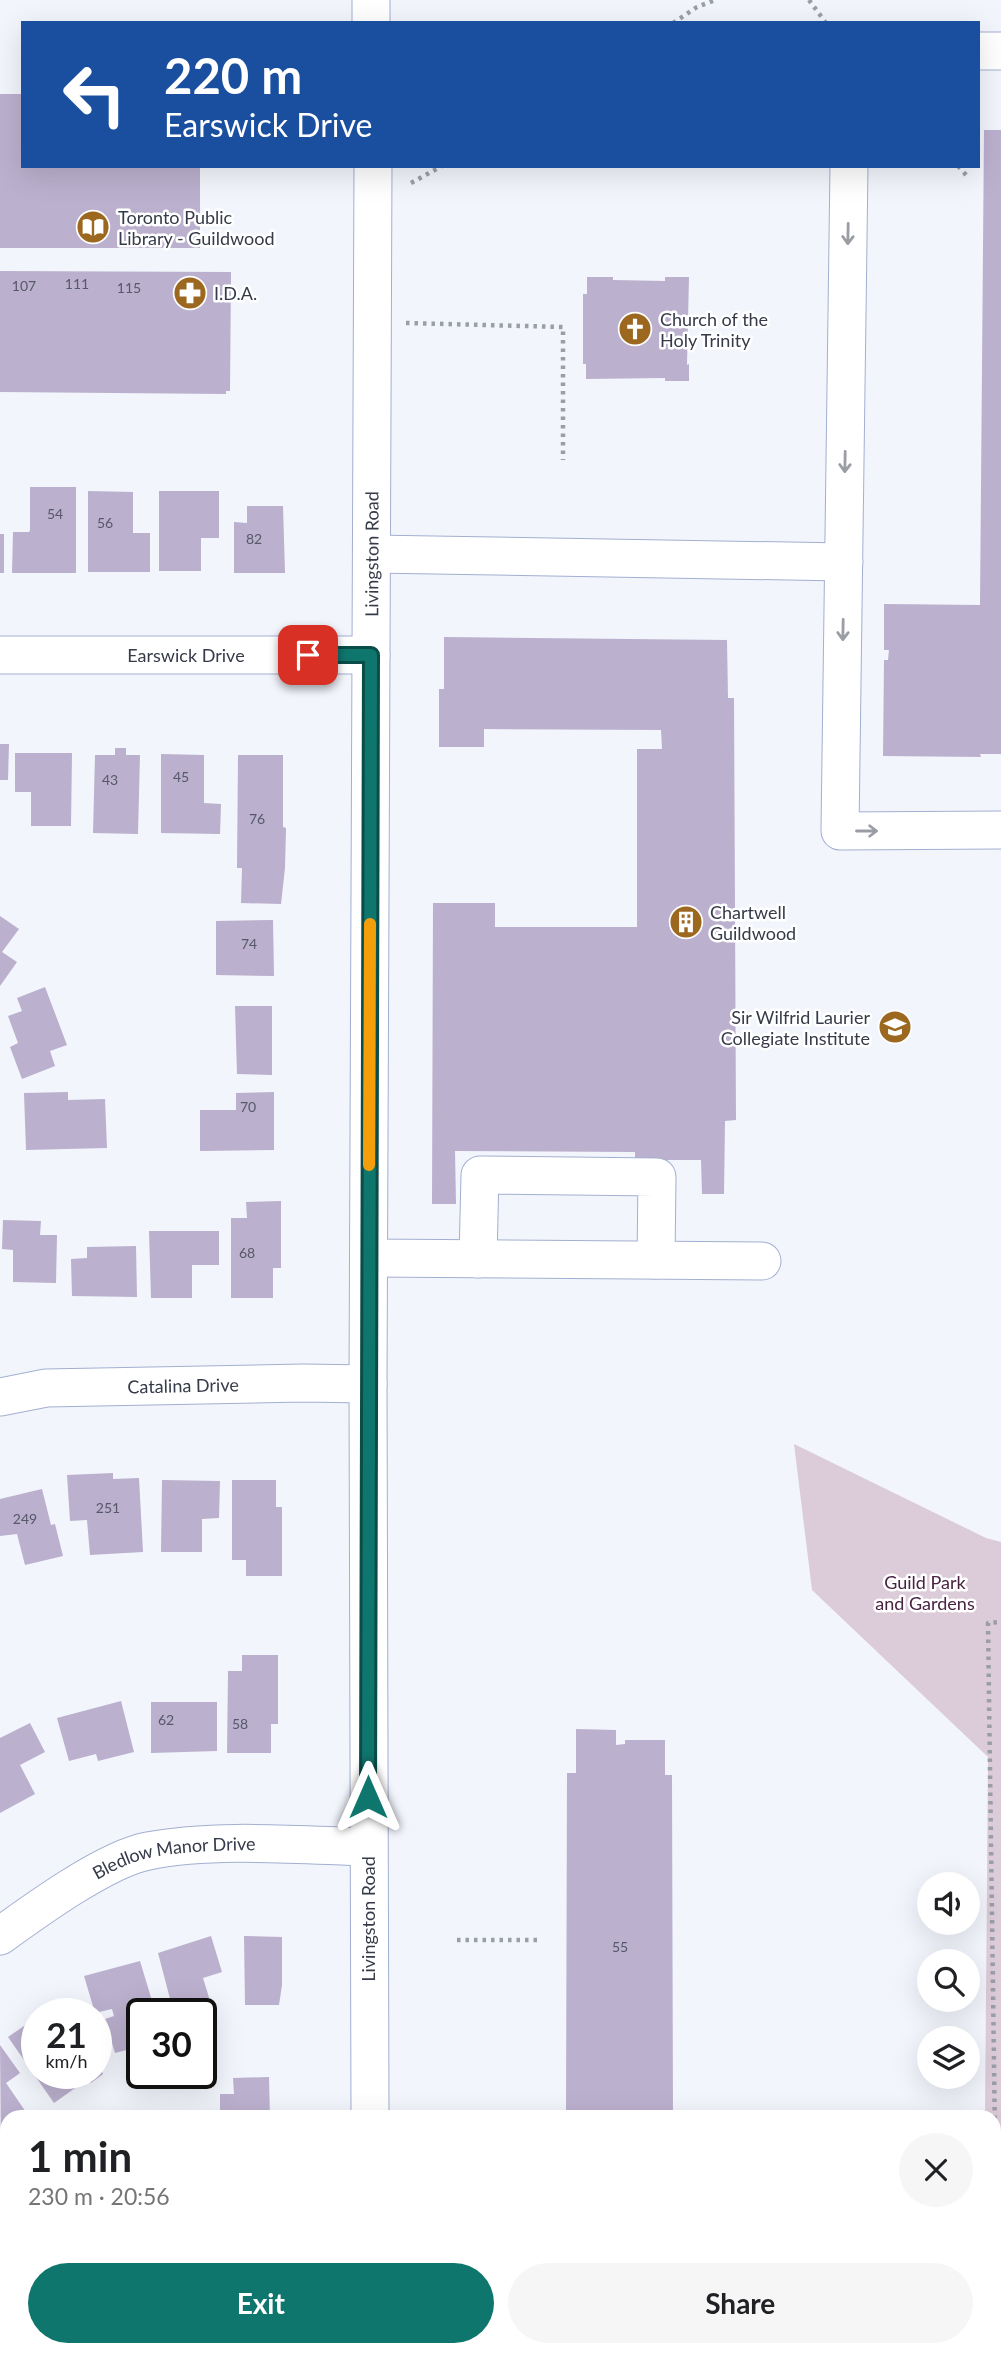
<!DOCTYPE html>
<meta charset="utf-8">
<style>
body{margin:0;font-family:Lato,sans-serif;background:#f6f6f6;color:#202124;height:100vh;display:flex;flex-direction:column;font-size:26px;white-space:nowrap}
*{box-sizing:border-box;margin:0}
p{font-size:23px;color:#757577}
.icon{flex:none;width:38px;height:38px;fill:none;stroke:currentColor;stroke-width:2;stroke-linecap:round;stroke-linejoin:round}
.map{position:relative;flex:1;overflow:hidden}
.sheet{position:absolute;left:0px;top:2110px;width:1001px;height:247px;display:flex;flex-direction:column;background:#fff;border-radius:21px 21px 0 0;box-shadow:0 7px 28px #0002}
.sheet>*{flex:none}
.hud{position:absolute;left:21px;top:21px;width:959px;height:147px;border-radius:0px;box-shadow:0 7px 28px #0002;background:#1a4fa0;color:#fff;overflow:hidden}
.controls{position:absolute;left:917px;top:1872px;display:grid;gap:14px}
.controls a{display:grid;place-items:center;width:63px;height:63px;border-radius:50%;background:#fff;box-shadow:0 7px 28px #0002;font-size:35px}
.speed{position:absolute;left:21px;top:1998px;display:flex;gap:14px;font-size:35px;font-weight:700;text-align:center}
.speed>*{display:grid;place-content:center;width:91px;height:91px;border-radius:50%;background:#fff;box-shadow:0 7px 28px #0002;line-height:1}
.speed small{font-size:18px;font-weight:400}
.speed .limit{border:4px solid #111;border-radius:10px;background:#fff;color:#111}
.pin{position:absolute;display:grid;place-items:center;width:60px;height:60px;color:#fff;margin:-30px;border-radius:14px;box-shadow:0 4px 10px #0006}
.me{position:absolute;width:77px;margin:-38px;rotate:0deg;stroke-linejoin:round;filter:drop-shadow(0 0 5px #0008)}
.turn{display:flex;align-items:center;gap:24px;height:147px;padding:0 28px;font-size:32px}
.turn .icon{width:91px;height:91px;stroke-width:2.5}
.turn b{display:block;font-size:49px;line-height:60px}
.round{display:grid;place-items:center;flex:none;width:74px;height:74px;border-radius:37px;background:#f6f6f6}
.overview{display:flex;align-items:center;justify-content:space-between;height:119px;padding:0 28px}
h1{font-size:42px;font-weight:700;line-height:52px}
.button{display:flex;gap:14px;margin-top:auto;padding:14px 28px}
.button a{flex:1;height:80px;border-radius:42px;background:#0f766e;color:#fff;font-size:28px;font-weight:700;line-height:80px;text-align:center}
.button a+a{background:#f6f6f6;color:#202124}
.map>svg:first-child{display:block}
.green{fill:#dccbd8}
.building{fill:#bbb0ce}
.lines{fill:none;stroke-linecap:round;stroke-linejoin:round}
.minor-casing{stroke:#a3afd1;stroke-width:39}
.path{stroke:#9a9ea8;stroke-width:4.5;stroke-dasharray:3.5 5;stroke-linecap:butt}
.minor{stroke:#fff;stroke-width:37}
.oneway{stroke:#9a9da4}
.route-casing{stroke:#0a4d48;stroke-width:18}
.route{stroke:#0f766e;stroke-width:12}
.slow{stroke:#f59e0b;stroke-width:12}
.labels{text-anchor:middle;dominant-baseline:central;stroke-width:5;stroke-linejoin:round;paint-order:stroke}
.number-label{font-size:14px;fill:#57586a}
.poi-label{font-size:18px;fill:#363b49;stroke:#fff;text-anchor:start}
.street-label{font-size:18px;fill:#363b49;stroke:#fff}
.park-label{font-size:18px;fill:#482342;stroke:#fff}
</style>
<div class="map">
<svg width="1001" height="2357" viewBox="0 0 1001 2357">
<rect width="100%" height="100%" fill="#f2f5fc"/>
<!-- green -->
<polygon class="green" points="794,1444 986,1538 1001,1542 1001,2357 983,2357 983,2350 994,2350 994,2118 985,2117 988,1757 812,1590"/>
<!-- building -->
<g class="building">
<polygon points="0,94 23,94 23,166 200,166 200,248 0,248"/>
<polygon points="984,130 1001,130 1001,754 980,754 981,757 883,756 884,660 888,660 889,650 884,650 884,604 980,605"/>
<polygon points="0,271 231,272 230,391 226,391 226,394 0,392"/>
<polygon points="587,277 613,277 613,280 665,281 665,277 689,277 687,365 689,364 689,381 665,381 665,378 586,379 586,364 583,364 583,294 587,294"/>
<polygon points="30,487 76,487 76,573 12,573 13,532 29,532 30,530"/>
<polygon points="88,491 133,492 133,533 150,533 150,572 88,572"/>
<polygon points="159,491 219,491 219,538 201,538 201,571 159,571"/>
<polygon points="247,506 283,506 285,573 234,573 234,522 247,523"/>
<rect x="0" y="534" width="4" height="39"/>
<polygon points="444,637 727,640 728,698 734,698 736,1120 725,1121 724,1194 702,1194 701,1160 635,1160 635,1152 455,1151 456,1204 432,1204 433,903 495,903 495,927 637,927 637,749 662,749 661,730 484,729 484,747 439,747 439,689 444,689"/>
<polygon points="0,744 9,744 8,780 0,780"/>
<polygon points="115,748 126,748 126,755 140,755 138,834 93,833 95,755 115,755"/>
<polygon points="15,753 72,753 71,826 31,826 31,792 15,792"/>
<polygon points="161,754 204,755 204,803 221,804 220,834 161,833"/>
<polygon points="238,755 283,755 283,827 286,828 285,868 281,904 241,903 242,868 237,868"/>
<polygon points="0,916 19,929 2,952 17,962 0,986"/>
<polygon points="273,920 274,976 216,975 216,921"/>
<polygon points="45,987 67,1045 50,1051 55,1066 22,1079 10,1047 18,1043 8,1016 22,1011 17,998"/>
<polygon points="235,1006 272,1006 272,1075 237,1074"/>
<polygon points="68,1092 68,1100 105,1099 107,1148 26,1150 24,1093"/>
<polygon points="274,1092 274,1150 200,1151 200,1110 236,1110 236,1093"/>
<polygon points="281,1201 281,1268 273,1268 273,1298 231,1298 231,1218 247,1218 246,1202"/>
<polygon points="3,1220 41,1221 40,1235 57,1235 56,1283 13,1282 13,1250 2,1249"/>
<polygon points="149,1231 219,1231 219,1265 192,1265 192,1298 151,1298"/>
<polygon points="136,1246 137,1297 72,1296 71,1259 87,1258 87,1247"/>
<polygon points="113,1473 113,1479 139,1478 143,1552 90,1555 87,1520 70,1521 67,1475"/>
<polygon points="162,1480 220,1481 219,1518 202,1519 202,1552 161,1552"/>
<polygon points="232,1480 276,1480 276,1507 282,1507 282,1576 246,1576 246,1560 232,1560"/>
<polygon points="42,1489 51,1525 55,1524 63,1556 25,1565 17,1534 0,1536 0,1499"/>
<polygon points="242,1655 278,1655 278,1724 271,1724 271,1753 227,1753 228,1671 242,1671"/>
<polygon points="121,1701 134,1752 98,1761 96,1754 69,1761 57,1718"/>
<polygon points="151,1702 217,1702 217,1751 151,1753"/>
<polygon points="30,1723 45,1752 20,1765 35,1794 0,1813 0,1738"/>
<polygon points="576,1729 616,1730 616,1745 625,1744 625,1740 665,1740 665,1775 672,1775 673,2118 566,2118 567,1773 576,1773"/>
<polygon points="211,1936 222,1972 203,1978 215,2017 201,2020 201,2014 174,2014 158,1953"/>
<polygon points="244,1936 282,1937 282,1985 279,2005 245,2005"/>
<polygon points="140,1961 156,2014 142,2014 142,2046 115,2053 105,2019 114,2016 112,2009 95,2013 84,1976"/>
<polygon points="37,2017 37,2074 96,2074 96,2060 103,2074 91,2083 88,2079 54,2103 8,2037"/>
<polygon points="0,2045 20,2073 6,2083 30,2118 7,2118 7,2145 1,2149"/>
<polygon points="269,2077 270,2118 220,2118 220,2094 234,2094 233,2078"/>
<polygon points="7,2320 7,2350 36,2350 27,2357 0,2357 0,2325"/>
</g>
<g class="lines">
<defs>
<g id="minor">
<polyline points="371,0 371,23"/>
<polyline points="978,51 1001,51"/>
<polyline points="849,166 840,831 1001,830"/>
<polyline points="372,554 844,562"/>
<path id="s1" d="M0,655H371"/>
<polyline points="369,1258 762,1261"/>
<polyline points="478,1259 480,1175 657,1177 656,1260"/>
<path id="s2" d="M0,1397L46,1388L303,1383L368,1384"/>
<path id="s3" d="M0,1936C36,1910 106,1859 148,1851C214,1838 300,1845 368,1847"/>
<path id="s4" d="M370,2118L368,1384L373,166"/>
<polyline points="371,2350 371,2357"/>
</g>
</defs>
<!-- minor casing -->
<use href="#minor" class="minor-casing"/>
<!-- path -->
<g class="path">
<polyline points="809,0 826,23"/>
<polyline points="673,23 697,7 715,0"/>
<polyline points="958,166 967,176"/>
<polyline points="411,183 442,166"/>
<polyline points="406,323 563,327 563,460"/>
<polyline points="457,1940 542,1940"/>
<polyline points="998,2357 988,1623 1001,1622"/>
</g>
<!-- minor -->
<use href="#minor" class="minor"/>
</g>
<!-- one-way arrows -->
<defs><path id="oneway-shaft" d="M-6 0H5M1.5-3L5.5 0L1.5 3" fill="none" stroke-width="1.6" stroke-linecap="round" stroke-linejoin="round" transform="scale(1.75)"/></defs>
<g class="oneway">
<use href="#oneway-shaft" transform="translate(848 234) rotate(91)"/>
<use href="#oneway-shaft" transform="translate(845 462) rotate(91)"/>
<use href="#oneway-shaft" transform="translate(843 630) rotate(91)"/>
<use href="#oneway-shaft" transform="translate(867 831)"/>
</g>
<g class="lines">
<defs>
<polyline id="route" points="308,655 371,655 368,1797"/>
</defs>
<!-- route casing -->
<use href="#route" class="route-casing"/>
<!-- route -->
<use href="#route" class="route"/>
<!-- slow -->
<polyline class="slow" points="369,1165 370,924"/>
</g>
<!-- icons -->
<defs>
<symbol id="library-disc" viewBox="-11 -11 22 22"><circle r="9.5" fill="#9c681f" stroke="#fff"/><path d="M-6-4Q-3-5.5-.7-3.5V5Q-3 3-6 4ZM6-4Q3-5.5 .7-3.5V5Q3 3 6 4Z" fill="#fff"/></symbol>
<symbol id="pharmacy-disc" viewBox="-11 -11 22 22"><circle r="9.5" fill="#9c681f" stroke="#fff"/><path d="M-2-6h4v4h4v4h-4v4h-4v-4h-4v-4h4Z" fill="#fff"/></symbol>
<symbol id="church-disc" viewBox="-11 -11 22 22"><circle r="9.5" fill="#9c681f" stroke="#fff"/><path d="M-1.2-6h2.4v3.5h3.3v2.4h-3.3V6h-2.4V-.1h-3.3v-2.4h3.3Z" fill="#fff"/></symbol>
<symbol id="building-disc" viewBox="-11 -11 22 22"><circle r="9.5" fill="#9c681f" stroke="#fff"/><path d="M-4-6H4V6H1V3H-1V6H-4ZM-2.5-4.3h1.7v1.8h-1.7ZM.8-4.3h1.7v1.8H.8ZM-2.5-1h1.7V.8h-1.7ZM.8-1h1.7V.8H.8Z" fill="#fff"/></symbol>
<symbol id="school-disc" viewBox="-11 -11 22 22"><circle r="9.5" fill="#9c681f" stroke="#fff"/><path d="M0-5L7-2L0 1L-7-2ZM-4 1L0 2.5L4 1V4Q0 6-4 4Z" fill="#fff"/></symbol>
</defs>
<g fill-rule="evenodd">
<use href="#library-disc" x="74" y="208" width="38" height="38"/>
<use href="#pharmacy-disc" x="171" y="274" width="38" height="38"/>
<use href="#church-disc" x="616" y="310" width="38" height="38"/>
<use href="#building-disc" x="667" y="903" width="38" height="38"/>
<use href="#school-disc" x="876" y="1008" width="38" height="38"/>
</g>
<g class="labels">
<!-- number labels -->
<g class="number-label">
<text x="77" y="283">111</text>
<text x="24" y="285">107</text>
<text x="129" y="287">115</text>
<text x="55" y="513">54</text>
<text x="105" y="522">56</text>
<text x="254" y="538">82</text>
<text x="181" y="776">45</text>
<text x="110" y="779">43</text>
<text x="257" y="818">76</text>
<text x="249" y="943">74</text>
<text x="248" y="1106">70</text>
<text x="247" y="1252">68</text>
<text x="108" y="1507">251</text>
<text x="25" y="1518">249</text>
<text x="166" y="1719">62</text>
<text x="240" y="1723">58</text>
<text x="620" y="1946">55</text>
</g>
<!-- poi labels -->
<g class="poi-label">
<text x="118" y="217">Toronto Public<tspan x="118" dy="21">Library - Guildwood</tspan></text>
<text x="214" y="293">I.D.A.</text>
<text x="660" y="319">Church of the<tspan x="660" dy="21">Holy Trinity</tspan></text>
<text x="710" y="912">Chartwell<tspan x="710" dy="21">Guildwood</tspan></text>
<text x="870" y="1017" text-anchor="end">Sir Wilfrid Laurier<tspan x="870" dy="21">Collegiate Institute</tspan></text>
</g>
<!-- street labels -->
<g class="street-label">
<text stroke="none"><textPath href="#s4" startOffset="1564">Livingston Road</textPath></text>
<text stroke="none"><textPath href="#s1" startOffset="186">Earswick Drive</textPath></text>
<text stroke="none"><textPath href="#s2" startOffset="184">Catalina Drive</textPath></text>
<text stroke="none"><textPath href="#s3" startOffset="196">Bledlow Manor Drive</textPath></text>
<text transform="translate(368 1919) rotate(-90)">Livingston Road</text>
</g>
<!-- park labels -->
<g class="park-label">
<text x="925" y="1582">Guild Park<tspan x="925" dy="21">and Gardens</tspan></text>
</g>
</g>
</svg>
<div class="controls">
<a><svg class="icon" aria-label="sound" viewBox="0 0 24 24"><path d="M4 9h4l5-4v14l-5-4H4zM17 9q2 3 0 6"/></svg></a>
<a><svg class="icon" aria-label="search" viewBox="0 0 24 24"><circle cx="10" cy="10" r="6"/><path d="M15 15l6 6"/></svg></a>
<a><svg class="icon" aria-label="layers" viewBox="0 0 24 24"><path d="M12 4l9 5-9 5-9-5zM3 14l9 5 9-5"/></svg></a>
</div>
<div class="speed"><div>21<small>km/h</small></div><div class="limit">30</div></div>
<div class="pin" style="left:308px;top:655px;background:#d93025"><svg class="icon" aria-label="arrive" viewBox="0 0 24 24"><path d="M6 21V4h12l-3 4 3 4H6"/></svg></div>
<svg class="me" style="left:368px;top:1797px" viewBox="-20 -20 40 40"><path d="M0-17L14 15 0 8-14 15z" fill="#0f766e" stroke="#fff" stroke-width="4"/></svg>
<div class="hud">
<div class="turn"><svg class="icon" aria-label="left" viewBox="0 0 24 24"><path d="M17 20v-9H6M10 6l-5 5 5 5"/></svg><div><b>220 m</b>Earswick Drive</div></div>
</div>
<section class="sheet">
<div class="overview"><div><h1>1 min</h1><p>230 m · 20:56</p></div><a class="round"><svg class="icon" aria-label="close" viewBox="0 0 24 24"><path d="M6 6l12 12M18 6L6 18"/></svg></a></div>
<div class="button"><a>Exit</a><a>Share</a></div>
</section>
</div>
